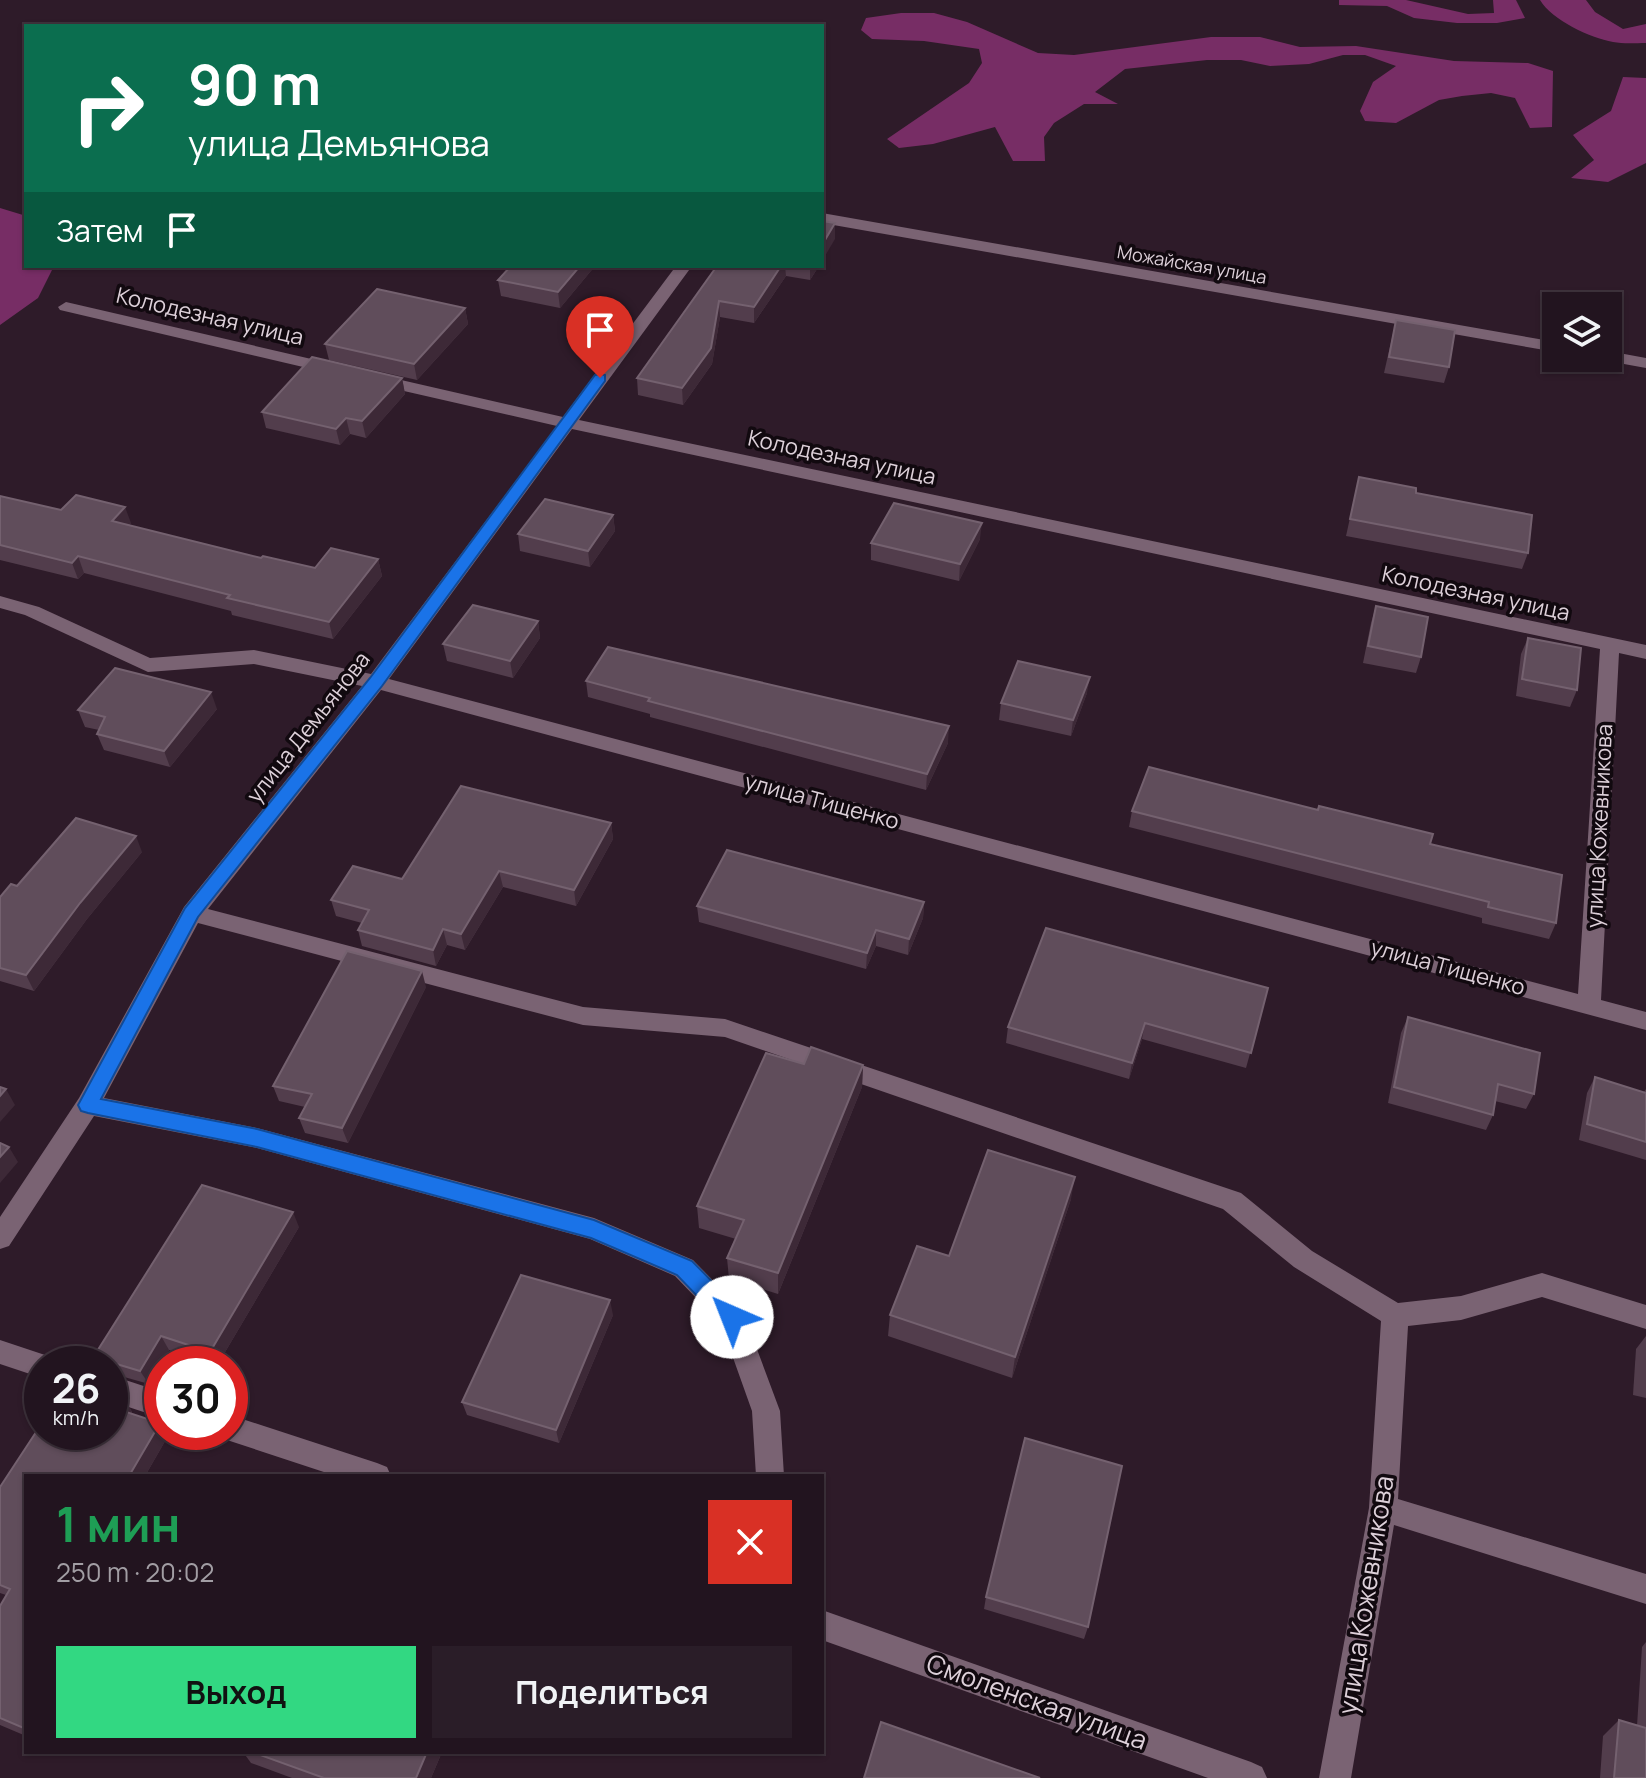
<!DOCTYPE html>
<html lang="ru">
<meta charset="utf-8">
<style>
body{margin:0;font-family:Manrope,sans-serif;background:#2a1d28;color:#f1f3f6;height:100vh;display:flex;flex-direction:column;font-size:30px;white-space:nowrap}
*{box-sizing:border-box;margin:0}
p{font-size:26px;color:#a29ea4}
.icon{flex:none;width:44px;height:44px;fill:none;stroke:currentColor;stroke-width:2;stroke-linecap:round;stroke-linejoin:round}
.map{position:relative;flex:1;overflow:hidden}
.sheet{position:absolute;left:24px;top:1474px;width:800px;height:280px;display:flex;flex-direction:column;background:#22141f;border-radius:0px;box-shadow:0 2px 6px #0004,0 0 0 2px #3f333d}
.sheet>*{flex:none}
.banner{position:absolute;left:24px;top:24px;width:800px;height:244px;border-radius:0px;box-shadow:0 2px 6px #0004,0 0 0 2px #3f333d;background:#0b6e4f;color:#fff;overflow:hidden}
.controls{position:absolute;left:1542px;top:292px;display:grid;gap:16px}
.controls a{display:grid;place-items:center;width:80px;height:80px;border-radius:0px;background:#22141f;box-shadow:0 2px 6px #0004,0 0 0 2px #3f333d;font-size:40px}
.speed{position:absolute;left:24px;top:1346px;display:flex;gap:16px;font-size:40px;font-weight:700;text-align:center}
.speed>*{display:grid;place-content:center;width:104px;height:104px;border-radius:50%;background:#22141f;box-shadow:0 2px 6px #0004,0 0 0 2px #3f333d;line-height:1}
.speed small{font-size:20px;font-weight:400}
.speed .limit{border:12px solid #d22;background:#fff;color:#111}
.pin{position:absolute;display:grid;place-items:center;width:68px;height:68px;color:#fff;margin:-82px -34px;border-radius:50% 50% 50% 0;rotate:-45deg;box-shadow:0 0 8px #0007}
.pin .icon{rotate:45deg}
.me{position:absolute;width:88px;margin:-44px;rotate:316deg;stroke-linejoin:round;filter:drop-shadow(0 0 6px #0008)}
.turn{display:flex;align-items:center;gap:28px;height:168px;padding:0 32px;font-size:36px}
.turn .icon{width:104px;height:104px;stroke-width:2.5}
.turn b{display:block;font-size:56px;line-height:68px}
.then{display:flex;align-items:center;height:76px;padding:0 32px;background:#0003;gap:16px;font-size:30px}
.round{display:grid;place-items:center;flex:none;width:84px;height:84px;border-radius:0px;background:#2a1d28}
.summary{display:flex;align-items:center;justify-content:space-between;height:136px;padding:0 32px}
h1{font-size:48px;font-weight:700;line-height:60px;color:#1e9e55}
.cta{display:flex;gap:16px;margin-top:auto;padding:16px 32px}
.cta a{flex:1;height:92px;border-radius:0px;background:#32d882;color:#111;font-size:32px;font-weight:700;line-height:92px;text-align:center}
.cta a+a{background:#2a1d28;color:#f1f3f6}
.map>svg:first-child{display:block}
.forest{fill:#772d65}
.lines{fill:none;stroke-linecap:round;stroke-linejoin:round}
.minor{fill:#7a6373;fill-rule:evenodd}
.wall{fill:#523d4c}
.shaded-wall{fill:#3d2937}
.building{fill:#604d5b;stroke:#74616f;stroke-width:2}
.route{fill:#1a73e8;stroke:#114b97;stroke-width:2}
.labels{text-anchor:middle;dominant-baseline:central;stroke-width:7;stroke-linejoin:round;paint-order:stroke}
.far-street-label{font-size:18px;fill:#ddd0d9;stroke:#11090f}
.street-label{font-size:22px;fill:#ddd0d9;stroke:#11090f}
.near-street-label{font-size:26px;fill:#ddd0d9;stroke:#11090f}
</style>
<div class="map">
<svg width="1646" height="1778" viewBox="0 0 1646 1778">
<rect width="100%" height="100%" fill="#2e1b29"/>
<!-- forest -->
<g class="forest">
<polygon points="1339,0 1406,0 1468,14 1494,13 1493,0 1516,0 1525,18 1497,23 1457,23 1414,18 1387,6 1339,5"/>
<path d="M1540,0H1586L1595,12L1623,29L1646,24V43C1636,43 1623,44 1613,42C1590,38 1552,20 1540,0Z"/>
<polygon points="901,13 934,13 967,22 1038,53 1074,55 1211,37 1260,37 1300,47 1356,46 1454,61 1528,63 1553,71 1552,127 1530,128 1515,98 1491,93 1462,96 1439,100 1396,123 1365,121 1360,111 1373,82 1396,66 1365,55 1343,55 1309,64 1270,66 1241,60 1207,60 1125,69 1095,92 1118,104 1084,104 1054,123 1044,137 1045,161 1013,161 995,127 933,144 899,148 887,139 969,83 982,63 979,49 924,41 872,39 861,30 866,18"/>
<polygon points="1623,77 1646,78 1646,163 1608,182 1571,178 1594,160 1573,135 1611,111"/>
<polygon points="0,208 23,215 26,212 26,266 54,266 38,298 0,325"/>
</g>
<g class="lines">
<!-- minor -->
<g class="minor">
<polygon points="822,213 1556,342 1556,352 822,223"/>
<path d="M676,266H692L579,420L1646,645V659L1619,653L1601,1000L1646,1012V1030L381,690L208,909L583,1007L725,1019L1241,1193L1312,1251L1398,1303L1461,1296L1542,1273L1646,1305V1329L1542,1297L1461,1320L1408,1326L1398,1499L1646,1574V1604L1394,1525L1351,1778H1319L1369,1508L1381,1321L1294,1267L1223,1209L725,1037L583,1025L198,923L104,1098L257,1128L594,1218L693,1260L741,1309L745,1317L780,1411L784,1476H756L752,1411L721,1324L675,1276L590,1239L257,1148L94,1116L9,1246L0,1249V1217L79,1098L184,907L362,686L254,664L148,672L25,615L0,608V596L39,607L150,658L254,650L371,674L557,426L369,383L367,379L369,375L375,374L563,417ZM572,429L1600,649L1578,994L389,679Z"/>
<polygon points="66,302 333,364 341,369 333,374 60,310 58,307"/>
<polygon points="1608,351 1646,358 1646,368 1602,360 1608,358"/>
<polygon points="0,1340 51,1357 55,1364 42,1364 42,1378 0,1364"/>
<polygon points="110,1375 162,1392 162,1418 110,1401"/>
<polygon points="230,1415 377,1463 387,1467 391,1476 336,1476 230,1441 220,1437 218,1432 230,1432"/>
<polygon points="822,1610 1251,1762 1262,1767 1267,1778 1208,1778 822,1640"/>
</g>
</g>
<!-- wall -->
<g class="wall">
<polygon points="511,266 595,266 560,308 501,296 498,280"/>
<polygon points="717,266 819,266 810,280 786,276 754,323 720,317 712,364 683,405 638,395 637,378"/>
<polygon points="465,308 468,324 417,380 329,360 325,344"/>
<polygon points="1396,320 1449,367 1444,383 1384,373"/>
<polygon points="402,378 405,394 366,438 350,434 340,445 266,428 262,412"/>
<polygon points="1359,477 1416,493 1528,553 1522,569 1346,536"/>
<polygon points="0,496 61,510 131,523 129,525 261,558 315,568 378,559 382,576 333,639 232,615 231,611 84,573 78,579 0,560"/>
<polygon points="613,515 615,531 590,567 520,551 518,534"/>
<polygon points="980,539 959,581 871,560 871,543"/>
<polygon points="1376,606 1421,657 1416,673 1363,663 1371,623"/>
<polygon points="538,621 540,638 513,678 447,661 443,644"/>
<polygon points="1528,638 1577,690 1570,707 1516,696 1521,654"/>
<polygon points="586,681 948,743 926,790 650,717 650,714 588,697"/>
<polygon points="1087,693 1071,736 999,720 1001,703"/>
<polygon points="217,709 170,767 104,750 97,734 99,730 85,727 78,710"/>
<polygon points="1132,811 1430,844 1556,923 1549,939 1482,923 1482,918 1129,827"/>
<polygon points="611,823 613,839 576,906 503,887 465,950 447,945 436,966 362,946 358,930 362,923 336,916 331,900 402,879"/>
<polygon points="142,852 87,919 34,991 0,981 0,897 17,886"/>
<polygon points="924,902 923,918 908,955 876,946 866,969 699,922 697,906"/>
<polygon points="426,987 348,1143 305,1133 299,1118 305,1107 279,1101 273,1086"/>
<polygon points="1268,988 1246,1068 1142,1039 1129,1079 1006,1043 1008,1027"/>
<polygon points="1408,1017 1534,1094 1526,1109 1495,1101 1493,1115 1486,1130 1388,1103 1401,1033"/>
<polygon points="804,1064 863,1065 862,1087 778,1294 729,1279 727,1258 736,1239 699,1228 697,1206"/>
<polygon points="1595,1077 1644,1092 1646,1089 1646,1160 1579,1140 1587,1093"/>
<polygon points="1071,1199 1012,1378 888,1336 890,1315"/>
<polygon points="299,1227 218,1364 211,1364 169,1350 149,1384 110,1373 110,1364 89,1364"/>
<polygon points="613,1315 559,1443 467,1415 462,1402"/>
<polygon points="1646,1336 1646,1398 1633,1395 1636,1349"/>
<polygon points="124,1398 132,1412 131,1414 160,1423 162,1427 162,1432 165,1432 168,1436 145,1476 26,1476 26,1736 0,1725 0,1606 6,1595 0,1593 0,1487"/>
<polygon points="986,1597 1088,1627 1084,1639 984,1609"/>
<polygon points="1646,1642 1646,1778 1600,1778 1603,1736 1619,1720 1637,1726 1642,1647"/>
<polygon points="243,1752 442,1752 431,1778 292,1778 251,1763"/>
</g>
<!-- shaded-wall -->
<g class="shaded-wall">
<polygon points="835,223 835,239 822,261 822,245"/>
<polygon points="580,266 595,266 560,308 558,292"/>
<polygon points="781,266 785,266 786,276 754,323 754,307"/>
<polygon points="810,266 819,266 810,280"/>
<polygon points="719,301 720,317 712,364 683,405 682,388"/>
<polygon points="465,308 468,324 417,380 414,364"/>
<polygon points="402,378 405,394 366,438 362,421"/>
<polygon points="346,418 350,434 340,445 336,429"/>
<polygon points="125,507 131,523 118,537 112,521"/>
<polygon points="613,515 615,531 590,567 588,551"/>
<polygon points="982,523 980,539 959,581 960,564"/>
<polygon points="78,556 84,573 78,579 72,563"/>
<polygon points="378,559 382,576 333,639 329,622"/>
<polygon points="538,621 540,638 513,678 510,661"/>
<polygon points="1090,677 1087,693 1071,736 1073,720"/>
<polygon points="211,692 217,709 170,767 164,751"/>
<polygon points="949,726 948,743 926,790 927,774"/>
<polygon points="611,823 613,839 576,906 574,890"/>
<polygon points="136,836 142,852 87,919 34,991 26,975 80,903"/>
<polygon points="499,871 503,887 465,950 461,934"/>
<polygon points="924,902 923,918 908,955 909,939"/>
<polygon points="443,929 447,945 436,966 433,950"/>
<polygon points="876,930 876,946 866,969 867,953"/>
<polygon points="422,971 426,987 348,1143 342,1128"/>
<polygon points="1145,1023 1142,1039 1129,1079 1132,1063"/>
<polygon points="863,1065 862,1087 778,1294 778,1273"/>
<polygon points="6,1089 15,1105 0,1122 0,1096"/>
<polygon points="9,1147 18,1162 0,1183 0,1157"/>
<polygon points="1075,1177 1071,1199 1012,1378 1015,1357"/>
<polygon points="293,1212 299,1227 218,1364 216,1364 210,1352"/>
<polygon points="610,1300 613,1315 559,1443 556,1430"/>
<polygon points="161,1336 169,1350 149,1384 140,1371"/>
<polygon points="124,1398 132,1412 126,1423 117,1409"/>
<polygon points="160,1423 162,1427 162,1432 165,1432 168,1436 145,1476 129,1476"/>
<polygon points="427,1752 442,1752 431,1778 416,1778"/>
</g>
<!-- building -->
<g class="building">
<polygon points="822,221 835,223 822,245"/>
<polygon points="511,266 580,266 558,292 498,280"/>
<polygon points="717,266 781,266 754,307 719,301 711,348 682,388 637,378"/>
<polygon points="377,289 465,308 414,364 325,344"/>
<polygon points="1396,320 1455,330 1449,367 1389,357"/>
<polygon points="312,357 402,378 362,421 346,418 336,429 262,412"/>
<polygon points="1359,477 1416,488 1416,493 1532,515 1528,553 1350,519"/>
<polygon points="76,495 125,507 112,521 261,558 263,556 315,568 331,548 378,559 329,622 227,598 230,595 78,556 72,563 0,545 0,496 61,510"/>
<polygon points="545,499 613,515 588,551 518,534"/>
<polygon points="894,503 982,523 960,564 871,543"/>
<polygon points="473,605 538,621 510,661 443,644"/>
<polygon points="1376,606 1428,617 1421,657 1368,646"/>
<polygon points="1528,638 1581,648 1577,690 1522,679"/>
<polygon points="608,647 949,726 927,774 648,701 650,698 586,681"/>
<polygon points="1018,661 1090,677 1073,720 1001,703"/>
<polygon points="115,668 211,692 164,751 97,734 105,717 78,710"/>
<polygon points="1149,767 1318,810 1319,806 1433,834 1430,844 1562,875 1556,923 1488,907 1489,902 1132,811"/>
<polygon points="461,786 611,823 574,890 499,871 461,934 443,929 433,950 358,930 369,910 331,900 353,866 402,879"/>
<polygon points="76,818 136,836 80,903 26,975 0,968 0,897 11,884 17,886"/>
<polygon points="727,850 924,902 909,939 876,930 867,953 697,906"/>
<polygon points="1046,928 1268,988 1251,1053 1145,1023 1132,1063 1008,1027"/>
<polygon points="347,951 422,971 342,1128 299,1118 312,1094 273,1086"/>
<polygon points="1408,1017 1540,1053 1534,1094 1498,1084 1493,1115 1394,1087"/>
<polygon points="811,1047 863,1065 778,1273 727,1258 744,1220 697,1206 766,1053 804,1064"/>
<polygon points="1595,1077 1646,1093 1646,1142 1587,1124"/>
<polygon points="0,1087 6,1089 0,1096"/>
<polygon points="0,1143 9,1147 0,1157"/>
<polygon points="988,1150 1075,1177 1015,1357 890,1315 917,1246 949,1256"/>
<polygon points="202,1185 293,1212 210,1352 161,1336 140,1371 100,1359 99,1364 89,1364"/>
<polygon points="521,1275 610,1300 556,1430 462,1402"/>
<polygon points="110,1393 124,1398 117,1409 160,1423 129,1476 26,1476 26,1729 0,1718 0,1606 10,1589 0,1585 0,1487 42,1423 42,1432 110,1432"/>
<polygon points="1025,1438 1122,1466 1088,1627 986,1597"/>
<polygon points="1619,1720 1646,1728 1646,1778 1614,1778"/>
<polygon points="881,1722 1040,1778 864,1778"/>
<polygon points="252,1752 427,1752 416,1778 324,1778"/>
</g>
<!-- route -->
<polygon class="route" points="600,374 605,375 605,381 382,686 198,917 101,1099 257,1129 594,1220 692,1261 740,1310 743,1317 740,1324 732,1327 724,1324 677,1275 591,1238 257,1147 88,1113 81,1111 78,1105 185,908 370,678 595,375"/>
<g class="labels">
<!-- far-street labels -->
<g class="far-street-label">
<text transform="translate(1192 264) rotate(10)">Можайская улица</text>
</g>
<!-- street labels -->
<g class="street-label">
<text transform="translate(210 316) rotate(13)">Колодезная улица</text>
<text transform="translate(842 457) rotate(12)">Колодезная улица</text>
<text transform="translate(1476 593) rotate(12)">Колодезная улица</text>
<text transform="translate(308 727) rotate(-52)">улица Демьянова</text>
<text transform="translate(822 801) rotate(15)">улица Тищенко</text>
<text transform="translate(1599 826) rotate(-87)">улица Кожевникова</text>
<text transform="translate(1448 967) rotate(15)">улица Тищенко</text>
</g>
<!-- near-street labels -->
<g class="near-street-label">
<text transform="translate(1365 1595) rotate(-81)">улица Кожевникова</text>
<text transform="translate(1037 1701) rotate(20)">Смоленская улица</text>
</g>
</g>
</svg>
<div class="controls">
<a><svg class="icon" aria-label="layers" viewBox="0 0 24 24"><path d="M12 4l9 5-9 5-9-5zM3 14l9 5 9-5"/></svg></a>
</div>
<div class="speed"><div>26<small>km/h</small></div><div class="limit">30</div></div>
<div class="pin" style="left:600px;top:378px;background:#d93025"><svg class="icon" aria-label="arrive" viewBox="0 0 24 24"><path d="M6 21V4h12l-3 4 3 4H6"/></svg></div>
<svg class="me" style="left:732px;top:1317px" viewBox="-20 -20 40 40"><circle r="19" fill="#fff"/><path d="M0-13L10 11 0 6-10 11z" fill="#1a73e8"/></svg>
<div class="banner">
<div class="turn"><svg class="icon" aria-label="right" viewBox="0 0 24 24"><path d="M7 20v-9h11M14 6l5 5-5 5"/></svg><div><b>90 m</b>улица Демьянова</div></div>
<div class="then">Затем<svg class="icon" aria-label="arrive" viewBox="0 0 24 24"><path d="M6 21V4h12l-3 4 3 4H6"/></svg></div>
</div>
<section class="sheet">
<div class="summary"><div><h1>1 мин</h1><p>250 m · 20:02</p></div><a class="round" style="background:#d93025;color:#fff"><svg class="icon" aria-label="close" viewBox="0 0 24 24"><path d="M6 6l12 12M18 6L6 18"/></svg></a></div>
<div class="cta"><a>Выход</a><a>Поделиться</a></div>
</section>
</div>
